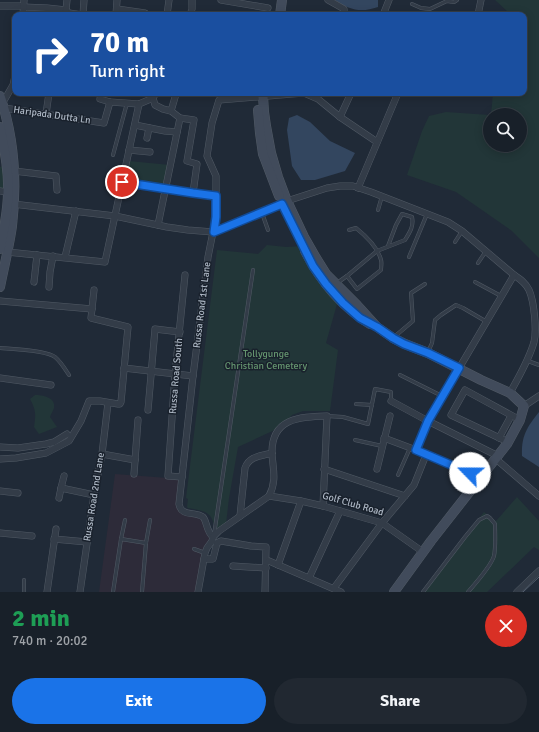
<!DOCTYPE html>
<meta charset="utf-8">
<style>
body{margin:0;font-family:Signika,sans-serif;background:#212831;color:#f1f3f6;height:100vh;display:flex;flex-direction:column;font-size:15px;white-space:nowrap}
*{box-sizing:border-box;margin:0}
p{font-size:13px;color:#9fa3a8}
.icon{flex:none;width:22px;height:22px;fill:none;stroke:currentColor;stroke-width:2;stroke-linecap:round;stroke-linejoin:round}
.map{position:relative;height:592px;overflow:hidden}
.side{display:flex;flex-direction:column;background:#182029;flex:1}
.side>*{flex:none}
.hud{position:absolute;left:12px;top:12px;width:515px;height:84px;border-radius:8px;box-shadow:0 2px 10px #0003,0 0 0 1px #363e46;background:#1a4fa0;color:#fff;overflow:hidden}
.controls{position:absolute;left:483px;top:108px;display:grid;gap:8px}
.controls a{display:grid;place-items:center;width:44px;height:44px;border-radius:50%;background:#182029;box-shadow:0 2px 10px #0003,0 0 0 1px #363e46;font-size:20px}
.pin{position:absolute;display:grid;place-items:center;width:34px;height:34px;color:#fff;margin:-17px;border:2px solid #fff;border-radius:50%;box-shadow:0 1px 4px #0007}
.me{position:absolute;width:44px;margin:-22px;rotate:293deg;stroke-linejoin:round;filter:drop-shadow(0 0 3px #0008)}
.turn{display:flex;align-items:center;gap:14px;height:84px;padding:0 12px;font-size:18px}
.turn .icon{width:52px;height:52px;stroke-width:2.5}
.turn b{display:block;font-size:28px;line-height:34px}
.round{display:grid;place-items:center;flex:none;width:42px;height:42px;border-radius:21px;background:#212831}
.headline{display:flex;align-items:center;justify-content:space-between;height:68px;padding:0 12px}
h1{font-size:24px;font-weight:700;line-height:30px;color:#1e9e55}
.cta{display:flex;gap:8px;margin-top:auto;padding:8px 12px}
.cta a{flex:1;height:46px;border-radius:24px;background:#1a73e8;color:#fff;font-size:16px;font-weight:700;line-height:46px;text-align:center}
.cta a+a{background:#212831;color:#f1f3f6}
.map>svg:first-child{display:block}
.medical{fill:#2d2b39}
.green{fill:#223638}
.water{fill:#33465f}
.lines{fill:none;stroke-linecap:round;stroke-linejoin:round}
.lane-casing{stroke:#515a65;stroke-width:4}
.street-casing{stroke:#515a65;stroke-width:7}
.secondary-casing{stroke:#515a65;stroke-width:10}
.lane{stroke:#333c48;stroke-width:3}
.street{stroke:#333c48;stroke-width:6}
.secondary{stroke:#414b5b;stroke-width:9}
.tram{stroke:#55606f;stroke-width:1}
.route-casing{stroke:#114b97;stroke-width:10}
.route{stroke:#1a73e8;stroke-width:7}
.labels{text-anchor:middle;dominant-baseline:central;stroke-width:3;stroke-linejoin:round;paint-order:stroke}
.street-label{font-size:10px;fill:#adb7c4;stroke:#19212c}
.park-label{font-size:10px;fill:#65956f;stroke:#19212c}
</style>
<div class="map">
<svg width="539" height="592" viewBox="0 0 539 592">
<rect width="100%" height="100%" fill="#202a37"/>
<!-- medical -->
<polygon class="medical" points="115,474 181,479 177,509 202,517 211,537 196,592 99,592"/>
<!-- green -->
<g class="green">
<polygon points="495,0 539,0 539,258 512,231 456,192 407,175 422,131 429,116 446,112 490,115 490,145 520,145 520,115 491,115 493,93 524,93 524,15 507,15 508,12"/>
<polygon points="218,93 265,93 219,98"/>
<polygon points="129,161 170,165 165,188 124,181"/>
<polygon points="3,166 6,190 0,189 0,167"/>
<path d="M267,245L286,247L305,246L339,297L326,343L338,350L330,411H303L292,415L279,428L238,447L229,498L226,524L222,527L217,529C214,526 214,523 212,519C208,510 197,510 188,508L187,507L188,499L186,498L217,250L258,254Z"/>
<path d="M35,395C42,395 56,397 54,408C53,411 51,414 50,417L57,427L39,434L34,427C36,415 36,410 30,399Z"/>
<polygon points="517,497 539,521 539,550 534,547 487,592 424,592 484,512 496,521"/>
</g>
<!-- water -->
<g class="water">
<path d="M335,0H378V7C361,13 349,10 335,0Z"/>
<polygon points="297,115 310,122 330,141 355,153 345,171 315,180 301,180 292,166 287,130 289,118"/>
<path d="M539,412V467L522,456C521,436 527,427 539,412Z"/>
</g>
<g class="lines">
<defs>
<g id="lane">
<polyline points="412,4 421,8 430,9 447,1 454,2 457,0"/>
<polyline points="113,155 127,103"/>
<polyline points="378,210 382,196"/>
<polyline points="262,213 268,230"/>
<polyline points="455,242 462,231"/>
<polyline points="409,257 427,214"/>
<polyline points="478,263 486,251"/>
<path d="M347,276L377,251L405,240C410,232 414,226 412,217L402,214L396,225L388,246"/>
<polyline points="475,282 501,296"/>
<path d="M337,283L347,276L357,289L381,270C381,267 382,263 381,260C378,248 366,236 356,228L349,230"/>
<polyline points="394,337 413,321 411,293 425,284"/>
<path d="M0,348C12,349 46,350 55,357C61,362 65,369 69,375"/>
<polyline points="428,352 432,343 435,320 441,315 456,305 463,308 487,322"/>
<polyline points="528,361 539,365"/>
<polyline points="400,375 442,396"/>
<polyline points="356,404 372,405"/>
<polyline points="327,416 343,417 368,424 375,389 391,392 391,401"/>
<polyline points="355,440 382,446"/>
<polyline points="398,475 410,448"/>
<polyline points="214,535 253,270"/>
<polyline points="121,539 125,520"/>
<polyline points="194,549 205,553"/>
<polyline points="24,592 24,580"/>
<polyline points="113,592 121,539 146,543"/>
<polyline points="142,592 146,543 150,520"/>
<path d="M423,592L465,537L479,520L487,516L490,518L495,524C495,534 496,546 494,556C491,566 475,584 468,592"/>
</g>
<g id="street">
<polyline points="221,0 268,8"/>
<polyline points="328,0 344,9 344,11 343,15"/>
<polyline points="0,6 24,6"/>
<polyline points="23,7 47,8 66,10 69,13 83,15 84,0"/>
<polyline points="117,9 145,13 145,15"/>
<polyline points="66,10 67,0"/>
<polyline points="23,15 24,0"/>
<polyline points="116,15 117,0"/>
<polyline points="167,15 169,0"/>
<polyline points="190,15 192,9 192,0"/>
<polyline points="383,15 389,0"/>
<polyline points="478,15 481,0"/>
<polyline points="101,93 100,99 110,102 139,104 153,98 156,93"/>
<polyline points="153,98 155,105 163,109 171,111 180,118 194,120 187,161 197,164 193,193"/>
<polyline points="2,104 13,85 15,76"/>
<polyline points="4,108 104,123 110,102"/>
<polyline points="171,111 176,94"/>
<polyline points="46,114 49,93"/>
<polyline points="340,117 351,93"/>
<polyline points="135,125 165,131 177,132"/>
<polyline points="147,138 149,128"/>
<polyline points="129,150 150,152"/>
<polyline points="14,171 56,176 57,190"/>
<polyline points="122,182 216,196"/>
<polyline points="358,188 398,93"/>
<polyline points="0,191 8,192"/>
<path d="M13,204L115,216L167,227L188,230L213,232L287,201L327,188L340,186H353L371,192L448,222L462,231L514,275C520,279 526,283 529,290C534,301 537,330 534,342C529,360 519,376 510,393"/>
<polyline points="158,225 180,118"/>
<polyline points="7,252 105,262 139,104"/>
<polyline points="65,257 76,211"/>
<polyline points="34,282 37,255"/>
<polyline points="49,287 50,272 53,256"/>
<polyline points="0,301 92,309"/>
<polyline points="124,368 193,376"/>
<polyline points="0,378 51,385"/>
<polyline points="391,401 428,421 498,456"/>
<polyline points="524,406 539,396"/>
<polyline points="148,410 155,329 180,332"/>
<polyline points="384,438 416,450 481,478"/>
<polyline points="499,438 511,416"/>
<polyline points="508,442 451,415 465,390 520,420"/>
<polyline points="0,447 18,448 46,444 54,442 67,434"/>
<polyline points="416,450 428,421 514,275"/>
<polyline points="102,454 135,460"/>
<polyline points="0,459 16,458 46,453 69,441 81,421 89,401 100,401 118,404 120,404 121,402 128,327 91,318 94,290"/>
<polyline points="496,459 539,496"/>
<polyline points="324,469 405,496"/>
<polyline points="377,469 390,416"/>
<polyline points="134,474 138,420"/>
<polyline points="182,477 168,476 175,374 185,275"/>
<polyline points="61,488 64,476"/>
<polyline points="0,491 18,493"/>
<polyline points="269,496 301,501 323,506 382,523 423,552"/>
<polyline points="59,498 61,488 94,495"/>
<path d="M240,516L245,468C249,456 261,456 272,453"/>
<polyline points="0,533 32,536"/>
<path d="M213,537C206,531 207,521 203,517C195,511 181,517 179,504L193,376L208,257L216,217V176L207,156L212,123L219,100L304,93L318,99L340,117L377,142"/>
<polyline points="54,539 87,542"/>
<polyline points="204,559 213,559 217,543 221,541 251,546 266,547 265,592"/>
<polyline points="269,561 341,592"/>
<polyline points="278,565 301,501"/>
<polyline points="233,566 266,568"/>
<polyline points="309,578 340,511"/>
<polyline points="334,588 382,523 414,485 426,455"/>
<polyline points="47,592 56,529"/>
<polyline points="80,592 94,495 102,454 108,403"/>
<path d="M198,592L205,553L207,548L212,541L213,537L219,531L269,496C277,481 273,469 272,454C271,418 299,417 327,416L323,506"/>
<polyline points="517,592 539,571"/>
</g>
<g id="secondary">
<polyline points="280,15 282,0"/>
<polyline points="263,93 263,96 264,112 266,126 271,153 278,177 287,201 304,237 316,258 326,274 357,305 377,327 393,338 405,344 428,353 481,380 510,393 524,406 520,420 507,444 431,541 394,592"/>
<path d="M0,96C14,137 17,183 12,226C9,247 4,267 0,287"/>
<polyline points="258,110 260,133 263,154 279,196"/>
<path d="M0,127C4,148 9,171 8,192C8,211 4,230 0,249"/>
<path d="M305,251C320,280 342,307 370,324"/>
</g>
</defs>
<!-- lane casing -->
<use href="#lane" class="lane-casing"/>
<!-- street casing -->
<use href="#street" class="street-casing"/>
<!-- secondary casing -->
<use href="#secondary" class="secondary-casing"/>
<!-- lane -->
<use href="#lane" class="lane"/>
<!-- street -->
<use href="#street" class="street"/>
<!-- secondary -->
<use href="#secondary" class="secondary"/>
<!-- tram -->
<polyline class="tram" points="523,592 539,577"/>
</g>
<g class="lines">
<defs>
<polyline id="route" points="122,182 193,193 216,196 216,217 214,232 282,204 313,266 326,284 343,303 360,318 377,327 393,338 404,344 428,353 459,368 428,421 416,450 470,473"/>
</defs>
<!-- route casing -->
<use href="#route" class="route-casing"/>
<!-- route -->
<use href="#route" class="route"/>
</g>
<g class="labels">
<!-- street labels -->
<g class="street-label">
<text transform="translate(52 115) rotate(8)">Haripada Dutta Ln</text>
<text transform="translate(202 305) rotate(-83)">Russa Road 1st Lane</text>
<text transform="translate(176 376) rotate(-85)">Russa Road South</text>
<text transform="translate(94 497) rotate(-81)">Russa Road 2nd Lane</text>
<text transform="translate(353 504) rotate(16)">Golf Club Road</text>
</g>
<!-- park labels -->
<g class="park-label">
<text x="266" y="354">Tollygunge<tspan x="266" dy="12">Christian Cemetery</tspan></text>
</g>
</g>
</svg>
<div class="controls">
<a><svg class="icon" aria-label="search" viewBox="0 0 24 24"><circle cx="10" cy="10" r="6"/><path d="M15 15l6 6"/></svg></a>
</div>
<div class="pin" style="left:122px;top:182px;background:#d93025"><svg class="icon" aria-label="arrive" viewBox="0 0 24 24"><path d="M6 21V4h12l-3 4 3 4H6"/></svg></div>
<svg class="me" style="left:470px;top:473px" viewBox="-20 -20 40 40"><circle r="19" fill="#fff"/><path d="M0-13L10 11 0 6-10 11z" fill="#1a73e8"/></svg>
<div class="hud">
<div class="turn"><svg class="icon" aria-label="right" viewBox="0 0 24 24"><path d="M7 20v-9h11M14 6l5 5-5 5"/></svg><div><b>70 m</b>Turn right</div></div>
</div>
</div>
<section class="side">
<div class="headline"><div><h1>2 min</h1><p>740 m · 20:02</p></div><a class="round" style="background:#d93025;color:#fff"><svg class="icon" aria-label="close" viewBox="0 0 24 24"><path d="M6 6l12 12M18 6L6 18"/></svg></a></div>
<div class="cta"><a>Exit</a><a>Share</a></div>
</section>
